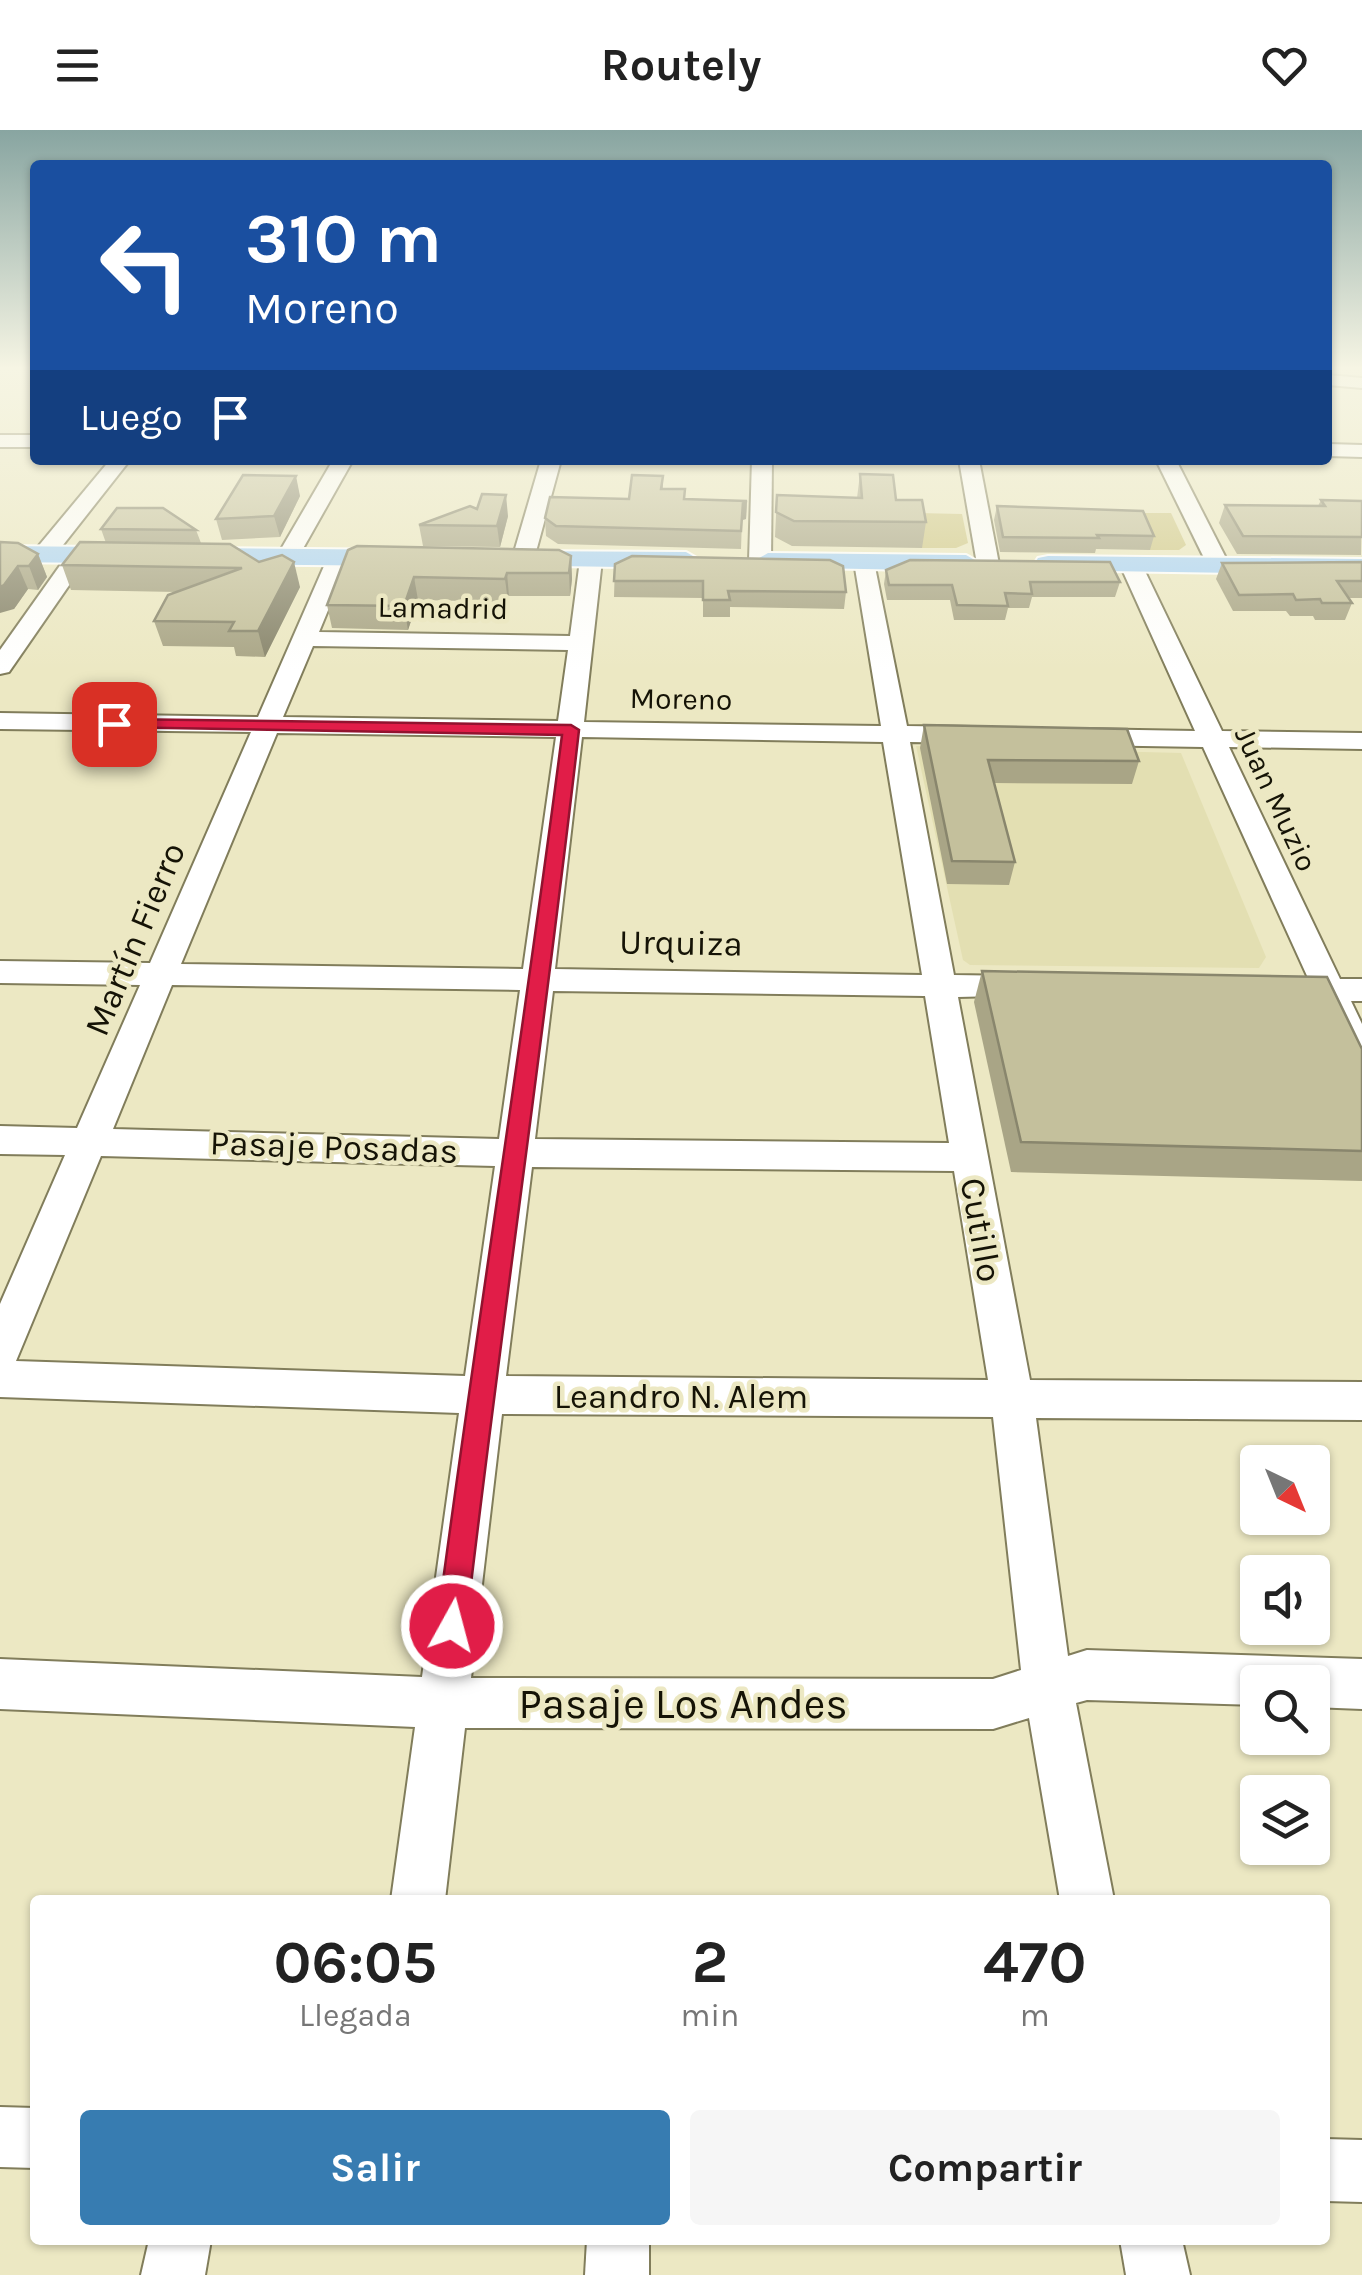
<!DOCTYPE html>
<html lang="es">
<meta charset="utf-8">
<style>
body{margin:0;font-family:Karla,sans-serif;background:#f6f6f6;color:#222;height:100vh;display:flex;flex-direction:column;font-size:38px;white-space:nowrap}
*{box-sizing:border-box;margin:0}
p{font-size:32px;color:#767676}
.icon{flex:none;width:55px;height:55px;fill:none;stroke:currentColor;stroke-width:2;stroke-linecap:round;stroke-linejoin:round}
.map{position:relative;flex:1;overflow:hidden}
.panel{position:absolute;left:30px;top:1765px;width:1300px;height:350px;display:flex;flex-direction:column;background:#fff;border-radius:10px;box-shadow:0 2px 8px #0004}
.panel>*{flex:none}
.hud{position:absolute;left:30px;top:30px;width:1302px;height:305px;border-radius:10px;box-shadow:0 2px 8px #0004;background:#1a4fa0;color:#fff;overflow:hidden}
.needle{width:65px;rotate:137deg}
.tools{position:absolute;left:1240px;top:1315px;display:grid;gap:20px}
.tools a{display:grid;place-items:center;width:90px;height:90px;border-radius:10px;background:#fff;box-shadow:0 2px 8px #0004;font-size:50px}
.pin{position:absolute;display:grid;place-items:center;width:85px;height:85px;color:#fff;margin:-42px;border-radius:20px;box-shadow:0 5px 15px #0006}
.me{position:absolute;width:110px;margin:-55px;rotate:7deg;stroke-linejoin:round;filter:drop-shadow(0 0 8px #0008)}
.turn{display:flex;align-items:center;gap:35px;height:210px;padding:0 50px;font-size:45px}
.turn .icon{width:130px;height:130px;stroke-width:2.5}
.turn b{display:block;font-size:70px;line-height:85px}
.then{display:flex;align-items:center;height:95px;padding:0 50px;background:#0003;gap:20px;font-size:38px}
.eta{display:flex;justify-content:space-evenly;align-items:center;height:170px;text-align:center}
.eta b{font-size:60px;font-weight:700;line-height:70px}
.cta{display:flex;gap:20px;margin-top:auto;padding:20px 50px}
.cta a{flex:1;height:115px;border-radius:10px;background:#377cb1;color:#fff;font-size:40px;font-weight:700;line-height:115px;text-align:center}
.cta a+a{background:#f6f6f6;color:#222}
header{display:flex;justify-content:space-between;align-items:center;height:130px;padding:0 50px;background:#fff;font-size:45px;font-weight:700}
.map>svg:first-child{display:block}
.built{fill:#e3dfb2}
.green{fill:#d1c989}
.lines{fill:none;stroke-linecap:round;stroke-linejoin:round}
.minor-casing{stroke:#817d5b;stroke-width:4}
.major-casing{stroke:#fff;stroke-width:4}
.minor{fill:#fff;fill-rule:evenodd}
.major{fill:#acd4f6;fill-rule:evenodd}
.wall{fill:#a9a586}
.shaded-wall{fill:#89866d}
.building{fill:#c4c09c;stroke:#89866d;stroke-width:2.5}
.route{fill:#e11d48;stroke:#92132f;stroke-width:2.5}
.labels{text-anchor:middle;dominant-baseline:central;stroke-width:9;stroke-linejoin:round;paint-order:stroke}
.far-street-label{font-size:30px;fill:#151306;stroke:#ece8c3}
.street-label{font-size:35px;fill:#151306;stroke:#ece8c3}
.near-street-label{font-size:42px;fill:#151306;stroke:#ece8c3}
</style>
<header><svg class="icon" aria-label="menu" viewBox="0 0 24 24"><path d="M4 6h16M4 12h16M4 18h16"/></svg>Routely<svg class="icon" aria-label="heart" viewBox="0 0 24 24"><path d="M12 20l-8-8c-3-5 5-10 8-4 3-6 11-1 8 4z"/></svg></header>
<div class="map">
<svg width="1362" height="2145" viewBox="0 0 1362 2145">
<rect width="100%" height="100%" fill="#ece8c3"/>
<!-- built -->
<polygon class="built" points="916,616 1181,623 1266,827 1259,838 970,835 963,830"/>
<!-- green -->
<g class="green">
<polygon points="917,383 962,384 968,413 956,418 922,418"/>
<polygon points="1134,383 1171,383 1186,415 1179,420 1150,420"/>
</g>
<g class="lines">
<defs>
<g id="minor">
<polygon points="1328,245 1362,248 1362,258 1328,255"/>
<rect x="0" y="305" width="35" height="12"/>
<polygon points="1328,314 1362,315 1362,327 1328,326"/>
<polygon points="110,330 130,330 52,429 36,429 33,424 36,419"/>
<polygon points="333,330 353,330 296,431 280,431 277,426"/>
<polygon points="541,330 561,330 534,429 523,436 512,429"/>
<polygon points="752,330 772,330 771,431 760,438 749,431"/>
<polygon points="959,330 979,330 999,434 996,439 988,441 977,434"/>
<polygon points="1156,330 1176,330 1230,436 1227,441 1211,441 1208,436"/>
<polygon points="79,418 90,425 9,542 0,544 0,520 71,420"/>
<path d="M339,420L350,427L319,502L570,506L580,430L591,423L599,425L602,430L584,592L881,596L854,432L865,425L873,427L907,596L972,597L985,605L972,613L910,612L954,845L1027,846L1038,849L1043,857L1038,865L958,867L1030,1250L1362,1252V1290L1036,1288L1068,1526L1087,1520L1362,1529V1579L1312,1577V1552H1258V1575L1087,1570L1076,1573L1114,1770H1060L1029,1588L993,1599L465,1598L445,1770H391L415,1597L0,1579V1529L422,1547L459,1283L0,1267V1174L65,1025L0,1024V996L77,998L140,855L0,853V831L150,833L251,602L0,599V583L258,587L328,427ZM313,516L568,520L558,591L283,587ZM277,603L556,607L523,839L181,834ZM582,607L883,612L922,845L555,839ZM172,855L520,860L499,1009L113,999ZM553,861L925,866L949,1013L535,1009ZM101,1026L495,1036L465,1246L16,1231ZM532,1037L954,1041L988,1250L506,1246ZM502,1284L993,1287L1021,1540L993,1549L471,1548Z"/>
<polygon points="1131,428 1142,435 1222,601 1362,603 1362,619 1229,617 1340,849 1362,849 1362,871 1351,871 1362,894 1362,942 1350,939 1318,870 1271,867 1266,859 1271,851 1308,848 1203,617 1082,615 1069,607 1082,599 1195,601 1120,435"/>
<polygon points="0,1977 35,1978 35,2038 0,2037"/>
<polygon points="1325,2009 1362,2010 1362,2072 1325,2071"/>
<polygon points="149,2110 211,2110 205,2145 141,2145"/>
<polygon points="587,2110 649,2110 649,2145 585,2145"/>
<polygon points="1120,2110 1182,2110 1190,2145 1126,2145"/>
</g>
<g id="major">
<polygon points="0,416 411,420 425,428 411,436 0,432"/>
<polygon points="508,421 686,422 700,430 686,438 498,435 494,429 498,423"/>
<polygon points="768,423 966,425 980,433 966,441 758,437 754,431"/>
<polygon points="1048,426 1362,429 1362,445 1038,440 1034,434 1038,428"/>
</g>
</defs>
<!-- minor casing -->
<use href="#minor" class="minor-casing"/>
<!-- major casing -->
<use href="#major" class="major-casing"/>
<!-- minor -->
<use href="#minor" class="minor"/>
<!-- major -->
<use href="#major" class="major"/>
</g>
<!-- wall -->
<g class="wall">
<polygon points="860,344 926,392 922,418 792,416 775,407 777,365 857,368"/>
<polygon points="663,346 663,359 685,359 685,369 747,371 746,389 742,390 741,419 558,414 546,406 545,388 629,369"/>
<polygon points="300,366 280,407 222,410 216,389"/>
<polygon points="1321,370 1362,371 1361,425 1237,424 1219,393 1225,375 1318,376"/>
<polygon points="997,376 1154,406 1150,420 1096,419 1095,423 1000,422 994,390"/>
<polygon points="477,379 508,386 500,417 423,416 419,395"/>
<polygon points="101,399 196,400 201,413 300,457 265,527 236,526 234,517 163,516 154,491 177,462 71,460 62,435 106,413"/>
<polygon points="0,412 38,424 47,447 38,460 28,459 14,479"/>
<polygon points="348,420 571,426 572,449 570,466 509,466 508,472 418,470 408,500 332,498 327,475"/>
<polygon points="1362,432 1362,468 1348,468 1352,473 1345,490 1315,490 1313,486 1290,486 1286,481 1233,481 1216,449 1222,433"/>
<polygon points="615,434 846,462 844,479 730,477 730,487 703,487 703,468 614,467"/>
<polygon points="886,440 1120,452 1115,467 1032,467 1029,478 1008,478 1005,490 954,490 950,470 887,470 884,454"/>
<polygon points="924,595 1139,631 1132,654 994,653 1015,732 1009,755 947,754 920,618"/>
<polygon points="982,841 1362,919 1362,1051 1011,1042 974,872"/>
</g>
<!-- shaded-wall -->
<g class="shaded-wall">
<polygon points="296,346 300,366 280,407 274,386"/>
<polygon points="506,365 508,386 500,417 497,396"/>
<polygon points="747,371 746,389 742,390 743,372"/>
<polygon points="38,424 47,447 38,460 29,436"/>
<polygon points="571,426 572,449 570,466 569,443"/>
<polygon points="294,432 300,457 265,527 258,501"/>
<polygon points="18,436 28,459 14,479 0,483 0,457"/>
<polygon points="507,443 509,466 508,472 505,449"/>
<polygon points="414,447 418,470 408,500 404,476"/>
</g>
<!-- building -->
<g class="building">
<polygon points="860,344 893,345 896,370 922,370 926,392 794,391 776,382 777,365 862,368"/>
<polygon points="243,345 296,346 274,386 216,389"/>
<polygon points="632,345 663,346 661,359 685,359 684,369 747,371 743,372 741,401 556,396 545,388 550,367 629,369"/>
<polygon points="482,364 506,365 497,396 419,395 470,376 477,379"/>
<polygon points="1321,370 1362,371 1362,407 1243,406 1225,375 1325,376"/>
<polygon points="997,376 1143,381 1154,406 1097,405 1099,408 1003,407"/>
<polygon points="117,378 163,378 196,400 101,399"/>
<polygon points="0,412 18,413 38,424 29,436 18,436 4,455 0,457"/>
<polygon points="80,412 230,414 259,432 282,425 294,432 258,501 229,501 234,492 154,491 168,465 242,438 62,435"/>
<polygon points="357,416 559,420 571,426 569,443 507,443 505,449 414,447 404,476 327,475 348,420"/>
<polygon points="632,426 830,430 843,436 846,462 728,461 730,470 703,470 703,451 614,451 615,434"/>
<polygon points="910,430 1110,432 1120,452 1030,452 1032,464 1005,463 1008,476 957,475 952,455 889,455 886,440"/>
<polygon points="1362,432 1362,451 1337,451 1352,473 1322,473 1320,469 1296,470 1293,464 1239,465 1222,433"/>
<polygon points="924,595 1127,599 1139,631 988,630 1015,732 952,731"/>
<polygon points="982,841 1327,847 1362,919 1362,1021 1021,1012"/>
</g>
<!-- sky -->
<linearGradient id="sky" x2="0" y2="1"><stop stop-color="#88a5a1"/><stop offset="0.44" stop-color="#f6f5e4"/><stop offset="1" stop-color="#f6f5e4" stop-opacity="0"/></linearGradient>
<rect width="1362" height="541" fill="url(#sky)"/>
<!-- route -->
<path class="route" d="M114,589L571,595L579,600C545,899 501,1197 466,1496L462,1507L452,1511L441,1507L437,1496C476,1199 524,902 562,605L109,597V590Z"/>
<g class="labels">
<!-- far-street labels -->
<g class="far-street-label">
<text transform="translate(443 478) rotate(1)">Lamadrid</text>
<text transform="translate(681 569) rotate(1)">Moreno</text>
<text transform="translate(1276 669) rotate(65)">Juan Muzio</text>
</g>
<!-- street labels -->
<g class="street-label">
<text transform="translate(135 809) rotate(-67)">Martín Fierro</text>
<text transform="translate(681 813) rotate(1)">Urquiza</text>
<text transform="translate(334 1017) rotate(2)">Pasaje Posadas</text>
<text transform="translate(981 1100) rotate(80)">Cutillo</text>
<text x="681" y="1266">Leandro N. Alem</text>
</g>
<!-- near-street labels -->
<g class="near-street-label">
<text x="683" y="1574">Pasaje Los Andes</text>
</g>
</g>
</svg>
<div class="tools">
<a><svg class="needle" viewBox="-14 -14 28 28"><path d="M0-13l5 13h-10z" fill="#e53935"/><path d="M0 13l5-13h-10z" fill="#767676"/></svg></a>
<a><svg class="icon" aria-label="sound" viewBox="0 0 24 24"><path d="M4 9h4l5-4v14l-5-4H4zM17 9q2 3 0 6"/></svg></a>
<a><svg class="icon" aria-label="search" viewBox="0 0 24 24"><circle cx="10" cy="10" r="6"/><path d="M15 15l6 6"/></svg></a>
<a><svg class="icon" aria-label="layers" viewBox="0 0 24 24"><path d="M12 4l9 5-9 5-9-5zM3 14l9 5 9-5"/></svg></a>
</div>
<div class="pin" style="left:114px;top:594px;background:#d93025"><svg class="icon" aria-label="arrive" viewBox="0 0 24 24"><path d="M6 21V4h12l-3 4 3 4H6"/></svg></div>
<svg class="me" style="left:452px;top:1496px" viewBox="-20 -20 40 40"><circle r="17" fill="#e11d48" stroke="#fff" stroke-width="3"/><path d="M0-11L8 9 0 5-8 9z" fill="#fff"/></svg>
<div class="hud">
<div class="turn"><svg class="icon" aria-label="left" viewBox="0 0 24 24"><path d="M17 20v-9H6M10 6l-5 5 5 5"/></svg><div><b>310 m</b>Moreno</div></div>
<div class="then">Luego<svg class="icon" aria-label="arrive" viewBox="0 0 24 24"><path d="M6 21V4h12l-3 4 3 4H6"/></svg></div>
</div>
<section class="panel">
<div class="eta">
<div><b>06:05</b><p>Llegada</p></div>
<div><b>2</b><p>min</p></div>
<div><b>470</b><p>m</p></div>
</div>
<div class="cta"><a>Salir</a><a>Compartir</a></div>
</section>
</div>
